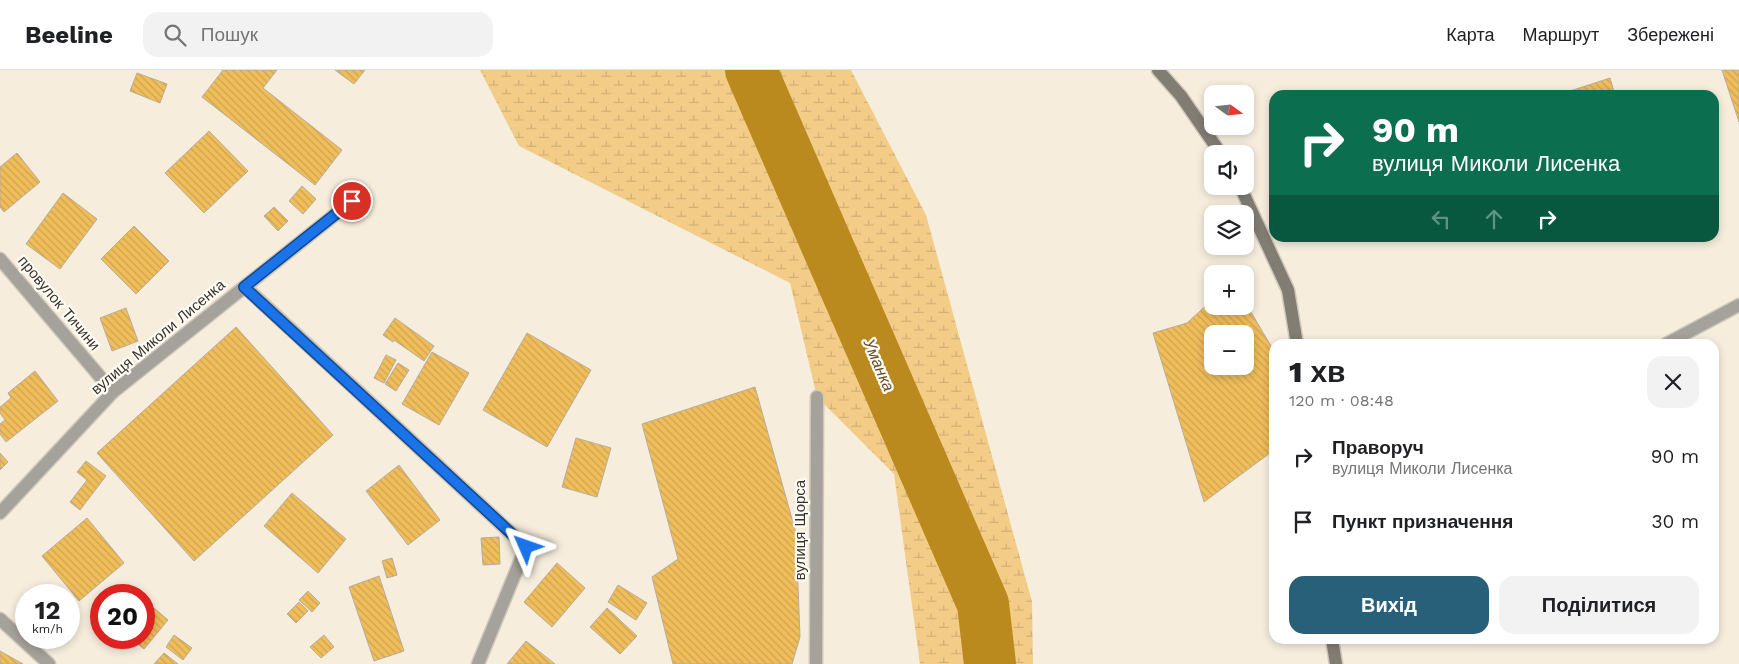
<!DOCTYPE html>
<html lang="uk">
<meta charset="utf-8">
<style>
body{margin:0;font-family:"Work Sans",sans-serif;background:#f2f2f2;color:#202124;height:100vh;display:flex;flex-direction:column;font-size:19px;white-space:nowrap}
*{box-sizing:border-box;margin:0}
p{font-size:16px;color:#757577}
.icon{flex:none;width:28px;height:28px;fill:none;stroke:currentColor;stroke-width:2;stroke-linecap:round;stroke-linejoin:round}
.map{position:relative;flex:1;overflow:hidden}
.side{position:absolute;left:1269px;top:269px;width:450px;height:305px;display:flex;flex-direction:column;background:#fff;border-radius:15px;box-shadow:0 2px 8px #0003}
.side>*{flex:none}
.top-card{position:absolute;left:1269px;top:20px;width:450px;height:152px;border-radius:15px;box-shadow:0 2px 8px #0003;background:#0b6e4f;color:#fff;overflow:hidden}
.needle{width:32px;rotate:105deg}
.tools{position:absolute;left:1204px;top:15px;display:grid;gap:10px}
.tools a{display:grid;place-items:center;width:50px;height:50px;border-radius:10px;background:#fff;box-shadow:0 2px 8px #0003;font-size:25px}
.speed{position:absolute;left:15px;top:514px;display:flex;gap:10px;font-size:25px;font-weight:700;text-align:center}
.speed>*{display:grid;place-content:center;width:65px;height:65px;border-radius:50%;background:#fff;box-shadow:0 2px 8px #0003;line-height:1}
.speed small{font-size:12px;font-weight:400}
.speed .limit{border:8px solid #d22;background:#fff;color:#111}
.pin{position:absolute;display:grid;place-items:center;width:42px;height:42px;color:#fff;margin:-21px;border:2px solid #fff;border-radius:50%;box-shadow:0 1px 5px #0007}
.me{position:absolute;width:55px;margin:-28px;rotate:313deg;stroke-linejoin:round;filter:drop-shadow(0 0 4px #0008)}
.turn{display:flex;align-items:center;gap:18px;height:105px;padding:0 20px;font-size:22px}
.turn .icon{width:65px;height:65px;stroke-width:2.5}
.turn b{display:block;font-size:35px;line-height:42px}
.lanes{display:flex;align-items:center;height:48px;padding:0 20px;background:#0003;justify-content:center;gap:25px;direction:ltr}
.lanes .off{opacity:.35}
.round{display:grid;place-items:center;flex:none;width:52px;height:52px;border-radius:15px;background:#f2f2f2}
.head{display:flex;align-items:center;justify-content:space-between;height:85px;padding:0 20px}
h1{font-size:30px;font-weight:800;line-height:38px}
.button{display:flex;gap:10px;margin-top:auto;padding:10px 20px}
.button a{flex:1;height:58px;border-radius:15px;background:#28607a;color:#fff;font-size:20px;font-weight:800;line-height:58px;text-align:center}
.button a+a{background:#f2f2f2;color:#202124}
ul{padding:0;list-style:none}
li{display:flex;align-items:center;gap:15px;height:65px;padding:0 20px}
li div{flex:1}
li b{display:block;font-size:19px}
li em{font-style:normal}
header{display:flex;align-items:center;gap:30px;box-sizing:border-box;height:70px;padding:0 25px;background:#fff;border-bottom:1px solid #e0e0e0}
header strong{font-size:24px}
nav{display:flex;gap:28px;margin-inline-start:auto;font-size:18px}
.search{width:350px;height:45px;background:#f2f2f2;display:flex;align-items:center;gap:12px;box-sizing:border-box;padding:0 18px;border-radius:15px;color:#757577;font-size:19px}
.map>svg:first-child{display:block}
.wetland{fill:url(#wetland-marsh)}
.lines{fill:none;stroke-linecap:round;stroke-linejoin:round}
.river{stroke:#bb8a1f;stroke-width:52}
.building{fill:url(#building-back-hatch);stroke:#b6ad9f;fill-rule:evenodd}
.service-casing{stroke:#d0c8ba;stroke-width:15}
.minor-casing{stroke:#d0c8ba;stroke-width:15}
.secondary-casing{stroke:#d0c8ba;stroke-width:15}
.service{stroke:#a5a29b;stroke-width:12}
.minor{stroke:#a5a29b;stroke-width:12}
.secondary{stroke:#827d73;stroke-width:12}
.route-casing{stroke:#114b97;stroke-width:12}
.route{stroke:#1a73e8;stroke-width:9}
.labels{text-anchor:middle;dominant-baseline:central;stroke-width:4.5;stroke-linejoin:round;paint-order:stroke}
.street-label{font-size:15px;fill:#36332c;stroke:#fffbf5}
.water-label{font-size:16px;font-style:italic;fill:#634d26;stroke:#fffbf5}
</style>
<header>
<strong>Beeline</strong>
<div class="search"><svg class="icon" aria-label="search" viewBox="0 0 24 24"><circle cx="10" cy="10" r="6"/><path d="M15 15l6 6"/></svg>Пошук</div>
<nav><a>Карта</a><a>Маршрут</a><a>Збережені</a></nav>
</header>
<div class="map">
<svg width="1739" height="594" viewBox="0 0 1739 594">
<defs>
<pattern id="wetland-marsh" width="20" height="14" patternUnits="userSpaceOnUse" patternTransform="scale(1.25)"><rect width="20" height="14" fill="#f3cd88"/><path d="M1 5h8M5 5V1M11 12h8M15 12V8" fill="none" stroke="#d1b076"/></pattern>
<pattern id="building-back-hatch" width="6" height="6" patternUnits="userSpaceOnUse" patternTransform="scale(1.25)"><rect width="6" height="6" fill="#f0bd5b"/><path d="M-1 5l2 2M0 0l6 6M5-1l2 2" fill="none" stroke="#cea34f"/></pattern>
</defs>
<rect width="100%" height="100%" fill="#f6eddd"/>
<!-- wetland -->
<polygon class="wetland" points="480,0 851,0 926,145 1032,532 1033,594 920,594 894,404 817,327 790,213 519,76"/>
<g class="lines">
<!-- river -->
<polyline class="river" points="751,0 983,534 990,594"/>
</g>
<!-- building -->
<g class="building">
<polygon points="223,0 277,0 263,18 342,80 315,115 202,27"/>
<polygon points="335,0 365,0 354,14"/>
<polygon points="1722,0 1739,0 1739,52"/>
<polygon points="137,3 167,14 160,33 130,21"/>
<polygon points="1610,8 1615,25 1558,25"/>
<polygon points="209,61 248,101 204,143 165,103"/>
<polygon points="17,83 40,112 4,142 0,137 0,97"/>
<polygon points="302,116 316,129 303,144 289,131"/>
<polygon points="63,123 97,149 60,199 26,174"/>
<polygon points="274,137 288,151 278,161 264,146"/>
<polygon points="134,156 169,191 136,224 101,189"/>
<path d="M1212,230V236H1245V232L1274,281V380L1204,432L1153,263L1187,253ZM1212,264H1245V296H1212Z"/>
<polygon points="126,238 138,271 112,281 100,248"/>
<polygon points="395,248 434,276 424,291 394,270 393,272 383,265"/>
<polygon points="236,257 333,365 194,491 97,383"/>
<polygon points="527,263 591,300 547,377 483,340"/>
<polygon points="432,282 469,303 439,355 402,334"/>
<polygon points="386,285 396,290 384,313 374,308"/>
<polygon points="398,293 409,300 396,321 385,314"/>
<polygon points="35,301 58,331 6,372 0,364 0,354 5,350 0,343 0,337 11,328 8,323"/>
<polygon points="755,317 796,463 800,567 792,594 673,594 652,507 678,489 642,354"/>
<polygon points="576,368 611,378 597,427 562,417"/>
<polygon points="0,383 8,392 0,400"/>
<polygon points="86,391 106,406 80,440 70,432 87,410 77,402"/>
<polygon points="399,395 440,450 408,475 366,421"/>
<polygon points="292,423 346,469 318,503 264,456"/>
<polygon points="87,448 124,493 79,531 42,486"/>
<polygon points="499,467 500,494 483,495 481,468"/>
<polygon points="392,488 397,505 387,508 382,491"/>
<polygon points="557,493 585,518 552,557 524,532"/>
<polygon points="379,506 404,581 374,591 349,517"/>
<polygon points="618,515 647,533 636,550 608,532"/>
<polygon points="308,521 320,533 312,542 299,530"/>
<polygon points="299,532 308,541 296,553 287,544"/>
<polygon points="154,538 168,550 144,579 130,568 144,568 144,550"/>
<polygon points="607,538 637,566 620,584 590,557"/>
<polygon points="174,565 192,578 183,590 166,577"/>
<polygon points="324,565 334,577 321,588 310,577"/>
<polygon points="526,571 555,594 507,594"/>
<polygon points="0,581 23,594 0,594"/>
<polygon points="164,583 178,594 154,594"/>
</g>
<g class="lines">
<defs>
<polyline id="service" points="245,217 526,477 478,594"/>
<g id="minor">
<polyline points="0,189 113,322"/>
<polyline points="1666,274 1739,235"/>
<polyline points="0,443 113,322 352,131"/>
<polyline points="0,549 49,594"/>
<polyline points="816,594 817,327"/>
</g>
<g id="secondary">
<polyline points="1158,0 1181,26 1221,84"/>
<polyline points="1240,116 1288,220 1297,274"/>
<polyline points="1332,569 1336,594"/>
</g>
</defs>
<!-- service casing -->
<use href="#service" class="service-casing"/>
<!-- minor casing -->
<use href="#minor" class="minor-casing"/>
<!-- secondary casing -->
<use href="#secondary" class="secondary-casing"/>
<!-- service -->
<use href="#service" class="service"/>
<!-- minor -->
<use href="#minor" class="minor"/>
<!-- secondary -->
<use href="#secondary" class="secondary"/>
</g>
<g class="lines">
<defs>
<polyline id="route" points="352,131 244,217 526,477"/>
</defs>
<!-- route casing -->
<use href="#route" class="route-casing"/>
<!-- route -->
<use href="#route" class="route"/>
</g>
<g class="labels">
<!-- street labels -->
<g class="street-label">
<text transform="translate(59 233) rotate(50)">провулок Тичини</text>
<text transform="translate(158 267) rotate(-40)">вулиця Миколи Лисенка</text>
<text transform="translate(800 460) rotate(-90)">вулиця Щорса</text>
</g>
<!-- water labels -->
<g class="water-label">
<text transform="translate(879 295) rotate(67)">Уманка</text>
</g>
</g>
</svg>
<div class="tools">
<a><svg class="needle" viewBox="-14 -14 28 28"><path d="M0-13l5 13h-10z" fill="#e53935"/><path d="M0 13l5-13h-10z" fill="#757577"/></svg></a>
<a><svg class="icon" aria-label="sound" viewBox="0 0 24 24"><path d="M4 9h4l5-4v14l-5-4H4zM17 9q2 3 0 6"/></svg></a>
<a><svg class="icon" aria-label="layers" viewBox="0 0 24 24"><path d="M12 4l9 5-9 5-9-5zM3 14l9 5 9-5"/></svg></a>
<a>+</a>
<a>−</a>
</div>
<div class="speed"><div>12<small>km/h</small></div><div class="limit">20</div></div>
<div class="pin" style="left:352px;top:131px;background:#d93025"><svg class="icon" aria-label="arrive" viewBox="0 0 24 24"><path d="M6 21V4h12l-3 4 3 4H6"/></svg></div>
<svg class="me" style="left:526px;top:477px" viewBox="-20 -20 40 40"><path d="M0-17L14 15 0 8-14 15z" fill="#1a73e8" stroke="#fff" stroke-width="4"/></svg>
<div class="top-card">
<div class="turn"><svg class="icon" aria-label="right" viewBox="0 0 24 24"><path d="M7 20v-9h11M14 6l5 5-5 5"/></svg><div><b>90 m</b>вулиця Миколи Лисенка</div></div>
<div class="lanes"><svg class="icon off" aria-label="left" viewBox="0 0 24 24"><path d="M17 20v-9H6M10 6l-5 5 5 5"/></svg><svg class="icon off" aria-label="ahead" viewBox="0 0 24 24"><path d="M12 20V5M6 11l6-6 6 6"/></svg><svg class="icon" aria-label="right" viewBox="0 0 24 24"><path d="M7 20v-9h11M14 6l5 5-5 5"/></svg></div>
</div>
<section class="side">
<div class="head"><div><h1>1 хв</h1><p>120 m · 08:48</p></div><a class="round"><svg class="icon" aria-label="close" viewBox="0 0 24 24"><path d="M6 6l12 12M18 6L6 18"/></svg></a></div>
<ul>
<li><svg class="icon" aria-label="right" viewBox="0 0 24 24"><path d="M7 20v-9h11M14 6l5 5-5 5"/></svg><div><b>Праворуч</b><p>вулиця Миколи Лисенка</p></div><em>90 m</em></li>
<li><svg class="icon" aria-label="arrive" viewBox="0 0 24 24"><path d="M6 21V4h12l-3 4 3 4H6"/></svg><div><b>Пункт призначення</b></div><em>30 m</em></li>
</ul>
<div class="button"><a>Вихід</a><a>Поділитися</a></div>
</section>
</div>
